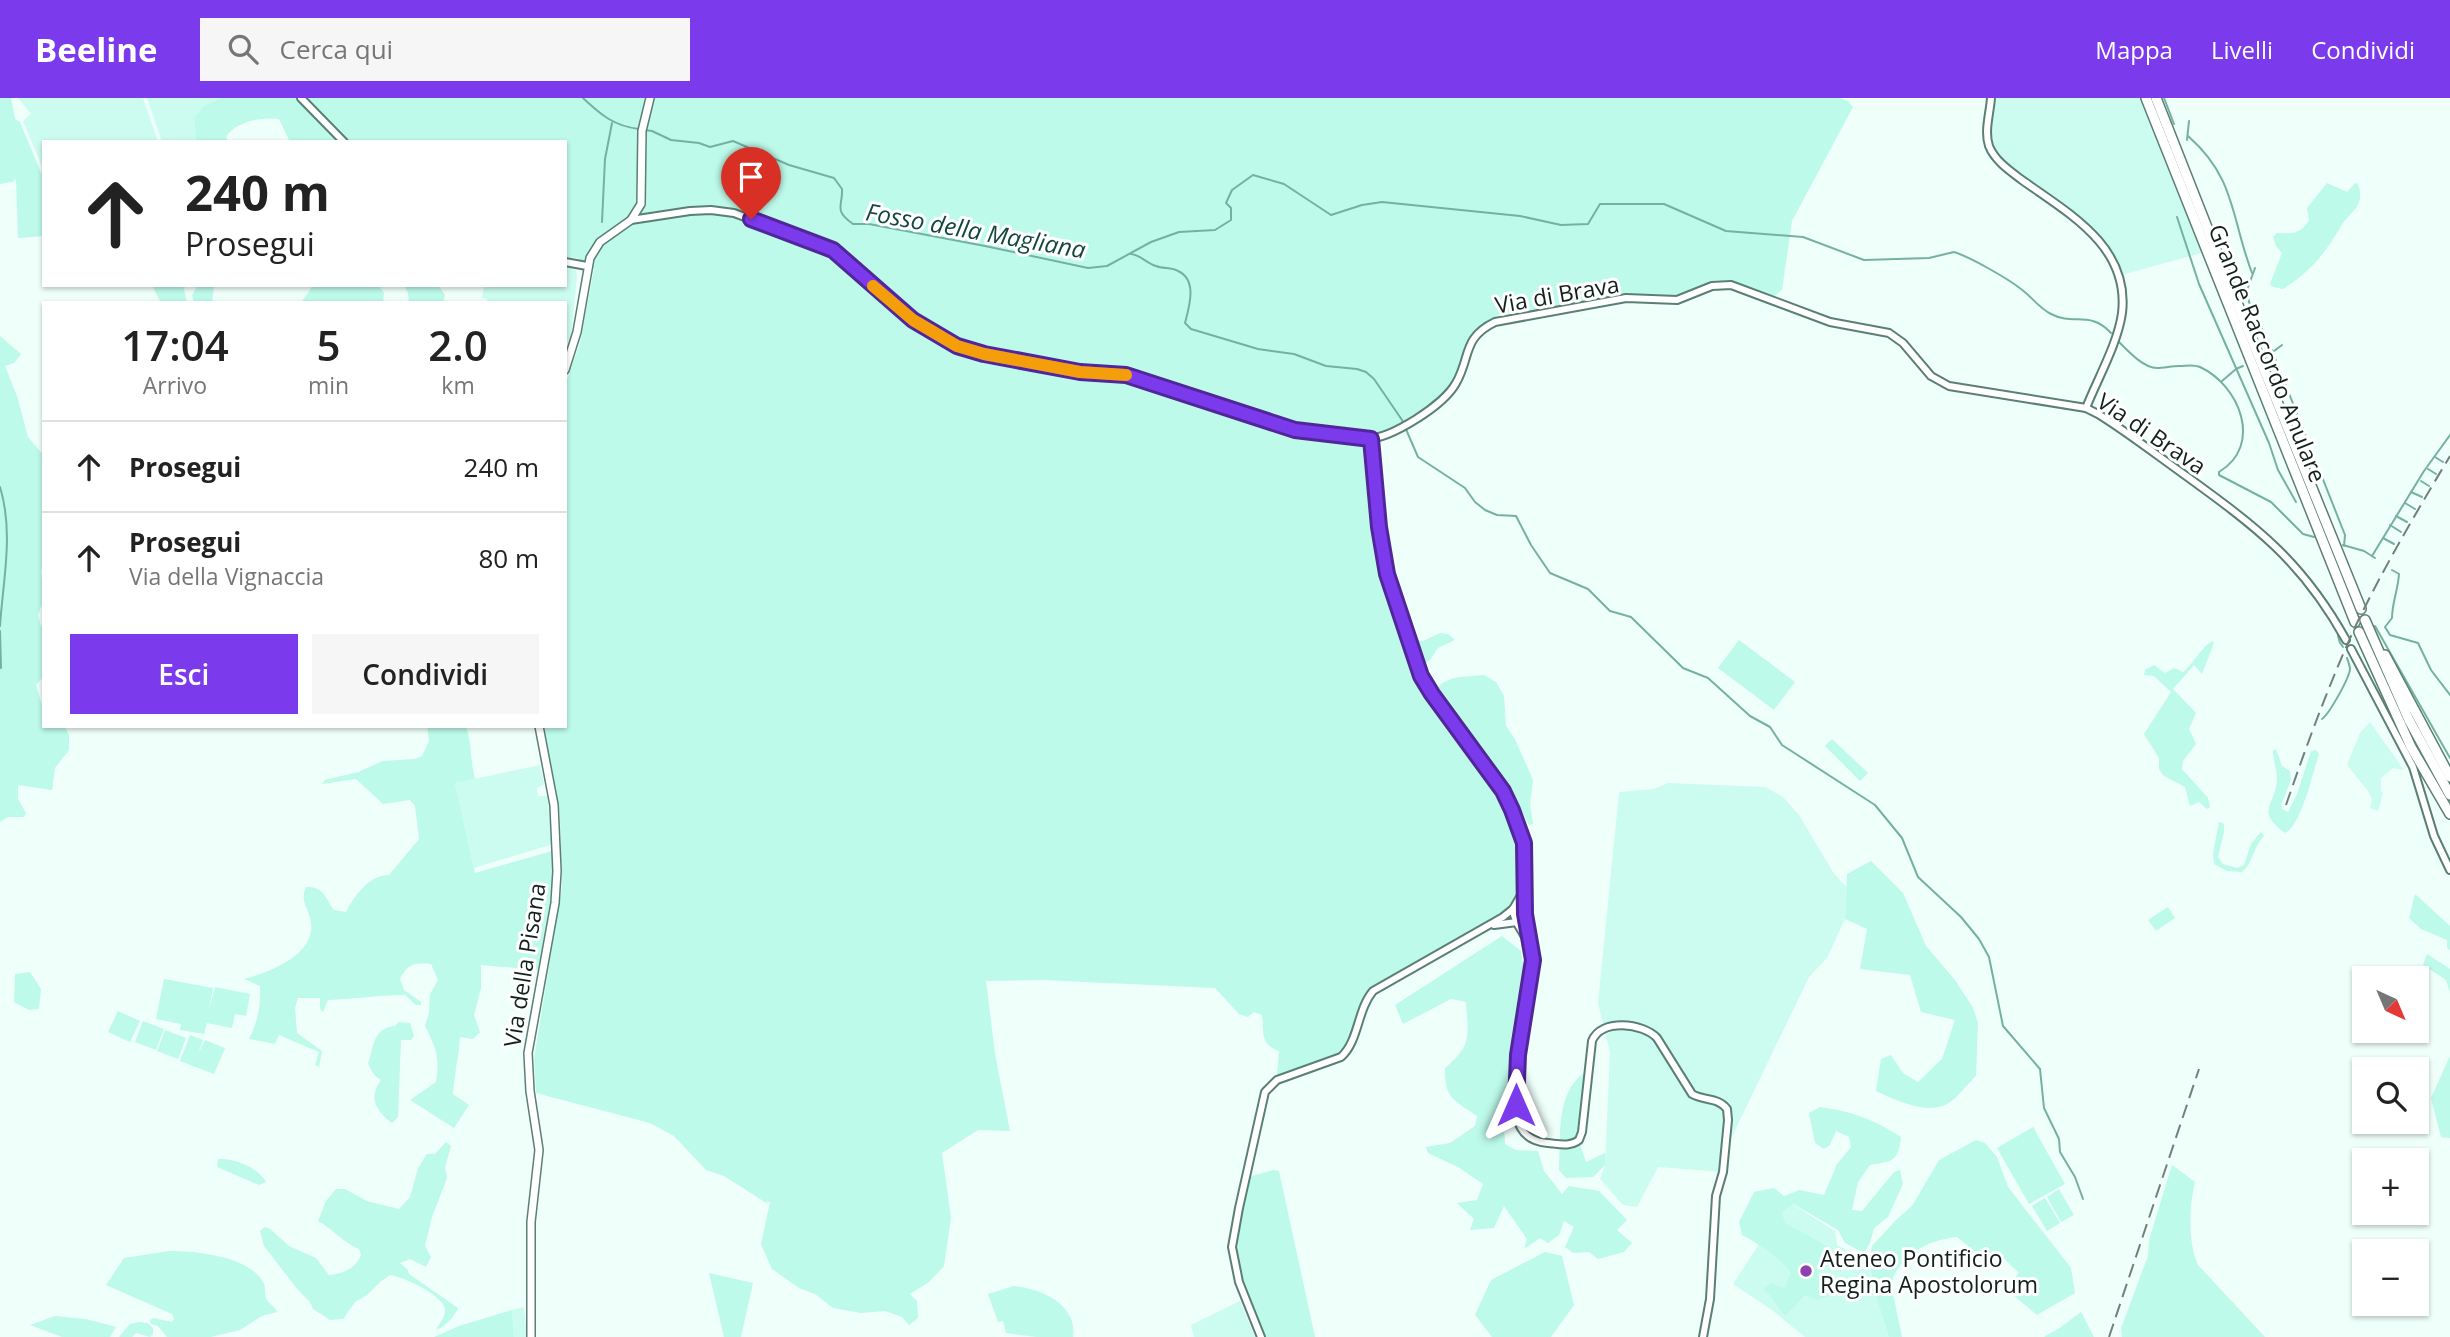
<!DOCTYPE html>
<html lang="it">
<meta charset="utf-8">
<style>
body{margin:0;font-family:"Open Sans",sans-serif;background:#f6f6f6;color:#222;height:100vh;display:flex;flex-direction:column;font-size:26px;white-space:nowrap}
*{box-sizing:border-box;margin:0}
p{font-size:23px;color:#767676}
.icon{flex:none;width:38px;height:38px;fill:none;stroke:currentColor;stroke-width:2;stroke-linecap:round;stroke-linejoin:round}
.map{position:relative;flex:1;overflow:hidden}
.drawer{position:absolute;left:42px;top:203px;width:525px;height:427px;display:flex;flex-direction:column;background:#fff;border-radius:0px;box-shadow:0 2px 5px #0004}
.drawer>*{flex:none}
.guide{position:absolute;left:42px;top:42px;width:525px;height:147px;border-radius:0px;box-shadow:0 2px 5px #0004;background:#fff;color:#222;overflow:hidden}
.needle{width:46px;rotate:136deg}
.controls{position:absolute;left:2352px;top:868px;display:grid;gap:14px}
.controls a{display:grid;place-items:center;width:77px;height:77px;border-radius:0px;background:#fff;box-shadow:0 2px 5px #0004;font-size:35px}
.pin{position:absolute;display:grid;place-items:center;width:60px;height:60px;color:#fff;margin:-72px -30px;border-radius:50% 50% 50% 0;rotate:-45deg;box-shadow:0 0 7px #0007}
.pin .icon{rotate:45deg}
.me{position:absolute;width:77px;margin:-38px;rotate:0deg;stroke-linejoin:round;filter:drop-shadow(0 0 5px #0008)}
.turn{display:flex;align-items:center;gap:24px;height:147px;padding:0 28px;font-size:32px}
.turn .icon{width:91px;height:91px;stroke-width:2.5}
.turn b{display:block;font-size:49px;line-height:60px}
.eta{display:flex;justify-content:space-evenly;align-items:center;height:119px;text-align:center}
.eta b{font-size:42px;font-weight:600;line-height:49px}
.primary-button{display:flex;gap:14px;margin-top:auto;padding:14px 28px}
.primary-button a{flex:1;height:80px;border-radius:0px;background:#7c3aed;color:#fff;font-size:28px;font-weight:600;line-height:80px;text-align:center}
.primary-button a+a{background:#f6f6f6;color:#222}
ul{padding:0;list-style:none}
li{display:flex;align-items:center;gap:21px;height:91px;padding:0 28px;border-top:2px solid #e0e0e0}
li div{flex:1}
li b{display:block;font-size:26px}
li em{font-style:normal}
header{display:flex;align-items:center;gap:42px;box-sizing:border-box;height:98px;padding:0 35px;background:#7c3aed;color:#fff}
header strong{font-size:33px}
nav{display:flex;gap:38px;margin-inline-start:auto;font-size:24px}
.search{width:490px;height:63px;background:#f6f6f6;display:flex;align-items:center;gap:18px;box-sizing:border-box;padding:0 24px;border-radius:0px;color:#767676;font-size:26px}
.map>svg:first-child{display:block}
.built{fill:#ccfcef}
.green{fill:#bdfae9}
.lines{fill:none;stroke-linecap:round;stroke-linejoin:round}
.stream{stroke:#75b1a1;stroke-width:2}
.minor-casing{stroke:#5b7f75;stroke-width:10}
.major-casing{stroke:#5b7f75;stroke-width:10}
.highway-casing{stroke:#5b7f75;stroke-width:12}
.minor{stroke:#fff;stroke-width:6}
.major{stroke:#fff;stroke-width:7}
.highway{stroke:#fff;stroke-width:9}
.rail{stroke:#72817d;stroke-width:2;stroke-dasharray:14 7;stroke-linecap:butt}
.route-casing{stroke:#51269a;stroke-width:18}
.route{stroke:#7c3aed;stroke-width:12}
.slow{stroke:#f59e0b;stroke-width:12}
.poi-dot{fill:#8f41b2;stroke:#fff;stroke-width:2.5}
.labels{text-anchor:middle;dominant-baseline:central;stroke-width:6;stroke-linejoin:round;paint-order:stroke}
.street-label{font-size:23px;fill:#13211d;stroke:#fff}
.poi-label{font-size:23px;fill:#13211d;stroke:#fff;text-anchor:start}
.water-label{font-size:24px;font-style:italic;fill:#12473c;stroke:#fff}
</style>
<header>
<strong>Beeline</strong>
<div class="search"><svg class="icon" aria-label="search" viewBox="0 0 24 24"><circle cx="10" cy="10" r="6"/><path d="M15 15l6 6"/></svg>Cerca qui</div>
<nav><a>Mappa</a><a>Livelli</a><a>Condividi</a></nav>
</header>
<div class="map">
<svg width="2450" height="1239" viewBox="0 0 2450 1239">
<rect width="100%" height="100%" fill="#effffa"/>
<!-- built -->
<g class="built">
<polygon points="18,0 143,0 158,44 44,44 44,73 23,23 31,16"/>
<polygon points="147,0 220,0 200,10 201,12 194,19 196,44 162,44"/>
<polygon points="1991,0 2146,0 2205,154 2118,178 2116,170 2088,130 2003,66 1993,56 1987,37"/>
<polygon points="565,168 576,172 577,179 571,238 565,250 565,205 486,205 487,201 482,200 484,187 565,187"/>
<polygon points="2370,624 2404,672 2393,670 2381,680 2381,693 2383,695 2378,713 2370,710 2372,701 2368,693 2347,667 2360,635"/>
<polygon points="540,667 544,686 537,690 537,693 538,698 547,698 553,746 474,770 455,685"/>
<polygon points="1668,685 1766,689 1784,700 1799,717 1833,774 1846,789 1845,821 1827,860 1809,879 1725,1053 1723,1074 1658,1069 1637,1109 1623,1107 1600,1081 1605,1067 1610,954 1598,905 1619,694 1654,691"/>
<polygon points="1792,1106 1835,1133 1837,1147 1869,1164 1877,1202 1889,1239 1805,1239 1772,1212 1733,1186 1774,1123"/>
<polygon points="1240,1203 1255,1239 1194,1239 1191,1227"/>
<polygon points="524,1209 527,1239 514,1239 512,1212"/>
</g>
<!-- green -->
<g class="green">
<polygon points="0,0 11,0 15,21 20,24 44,82 44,138 18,140 16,81 12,84 0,86"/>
<path d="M220,0H296L337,44H290L279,21C262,19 236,23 226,39L228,44H196L194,19L201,12L200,10Z"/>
<path d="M305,0H1840L1848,3L1853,9L1792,123L1782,192L1773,199L1735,186L1717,184L1672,200L1623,198L1561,211L1502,215L1474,232L1465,249L1454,283L1441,299L1389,332L1367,338L1378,449L1395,512L1424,589L1496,687L1510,713L1524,748L1521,794L1515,804L1500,819L1371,890C1355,909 1356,937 1339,955C1332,962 1290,974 1277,978L1279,953C1260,946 1264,935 1262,917L1254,914L1248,919L1239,916L1215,890L1043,882L986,883L995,956L1010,1033L978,1032L942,1055L951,1120L944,1168L929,1184L910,1196L917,1203L918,1220L909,1227L902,1219L885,1213L861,1215L833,1210L815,1196L799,1190L772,1171L761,1146L770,1104L767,1103L768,1106L724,1078L706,1072L674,1038L650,1025L536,995L534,961L562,788L560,719L544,628H565V287L580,245L594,171L577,160L565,159V44H347Z"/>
<path d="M2327,85L2347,94L2355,85L2358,86C2366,108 2350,113 2341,128C2324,157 2311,173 2283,191L2273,189L2270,186L2282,155L2276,148L2273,139L2277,135C2292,136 2301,136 2309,122L2307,110Z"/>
<polygon points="152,187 186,187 184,191 187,205 161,205"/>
<polygon points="198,187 214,187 212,205 194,205 192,197"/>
<polygon points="313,187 378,187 384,195 383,205 301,205"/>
<polygon points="404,187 438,187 445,197 443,205 409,205 408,195"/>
<polygon points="0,238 21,256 14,265 5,268 17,298 28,339 44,358 44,464 41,473 44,501 38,517 41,528 44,530 44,578 36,587 44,614 44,628 65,629 69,637 69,652 55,670 52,692 18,687 18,701 26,715 24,719 8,719 0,724"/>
<polygon points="1440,535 1448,536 1455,542 1438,550 1430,562 1420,569 1411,544 1414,541 1423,543"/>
<polygon points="1739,542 1795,584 1774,612 1718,570"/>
<path d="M2212,543L2214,545L2202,576L2194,567L2173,591L2196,615L2189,631L2196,646L2183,663L2182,671L2208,700L2210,709L2207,711L2199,704L2190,708L2185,689L2164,678L2159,671V660L2144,636L2171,594L2154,578L2144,577L2145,572L2154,567L2165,575L2174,570L2183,574C2194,565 2200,551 2212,543Z"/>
<path d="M1484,577L1496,584L1504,598L1506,628L1515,641L1533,682L1530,707L1533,726L1529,727C1504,679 1470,637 1436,595C1440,577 1468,579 1484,577Z"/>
<path d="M427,628H466C472,646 470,662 475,681L455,685L475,775L552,753L553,786L538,872L481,867V890L474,917L480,934L473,941L460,939C459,958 454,977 453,996L469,1007L454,1030L410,1002L436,984C440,959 436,950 425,928L429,915L430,896L438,882L431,866C416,864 407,866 400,881L404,892L421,904V907H416L405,897C379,897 354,901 328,902L323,914L320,911V900H298L295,910L297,935L322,953L319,969L315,967L319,954L279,937L275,946L249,941C258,923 261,907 260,888L244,881C271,874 320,855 310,820C307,807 300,803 306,789C324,788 325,800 334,812L346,814C355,797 369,777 389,777L419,741L415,708L410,702L383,706L356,681L322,686L325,682L358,674L383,663L415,661L422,658L429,643Z"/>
<polygon points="1832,641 1868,675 1860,683 1825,648"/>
<path d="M2276,651L2282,668L2290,673L2291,682L2281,707L2282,711L2288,714L2297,696L2311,653L2316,652L2319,656C2313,674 2301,728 2285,735C2254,712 2276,708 2277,681C2277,672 2273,663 2273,653Z"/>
<path d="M2219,724L2224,726V734L2218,759L2223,766L2237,770L2244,767L2251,746L2261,734L2264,738C2253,749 2253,765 2242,774L2227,773L2214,766L2213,755Z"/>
<path d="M1871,763L1903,795L1926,848L1955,882L1973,910L1978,925L1976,978C1967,986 1958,1000 1947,1006C1927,1017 1895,1002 1876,993L1881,961L1891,957L1903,975L1918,984L1942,961L1955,922L1921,914L1910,877L1860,871L1867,831L1845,821L1847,776Z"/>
<polygon points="2415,796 2450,828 2450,852 2447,850 2447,842 2421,831 2409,820"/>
<polygon points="2168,809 2175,820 2156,833 2148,822"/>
<path d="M1502,838L1521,853L1525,882L1504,1031L1505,1046L1516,1052L1538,1053L1544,1073L1562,1096L1569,1088L1599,1093L1627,1122L1617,1132L1632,1145L1624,1154L1598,1161L1589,1154L1573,1155L1565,1149L1574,1129L1564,1123L1559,1137L1548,1145L1540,1140L1524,1151L1527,1141L1504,1108L1494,1130L1470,1132L1474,1121L1457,1105L1477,1102L1483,1086L1458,1069L1428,1055L1426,1049L1450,1045L1475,1028L1477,1018C1453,1001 1445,1002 1445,970C1473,946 1468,938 1466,904L1451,901L1403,926L1395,907Z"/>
<polygon points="2427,856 2450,871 2450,895 2446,882 2423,867"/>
<polygon points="30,874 41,891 39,911 29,912 14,904 15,876"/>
<polygon points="164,881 213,890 209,912 215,889 250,896 246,918 235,916 232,930 207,925 204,936 180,932 181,926 156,921"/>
<polygon points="118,913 140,923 130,944 108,934"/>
<polygon points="143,923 164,931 156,952 135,944"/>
<path d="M399,924L410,925L414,938L411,942H401L398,1019L392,1025C376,1013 368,999 381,982L375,978L368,966C374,948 373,930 395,928Z"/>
<polygon points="165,932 186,940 178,961 157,953"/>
<polygon points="190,937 203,942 198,956 205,942 225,950 214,976 180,963"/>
<polygon points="2450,958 2450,1040 2441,1039 2431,1000"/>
<path d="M1584,975L1578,1041L1586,1064L1605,1055V1067L1593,1079L1566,1080L1559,1072C1561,1040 1555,996 1584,975Z"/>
<path d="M1820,1009C1854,1014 1873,1021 1901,1039C1898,1064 1893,1063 1870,1067L1858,1084L1852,1112L1862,1113L1894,1074L1900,1072L1903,1086L1888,1119L1874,1130L1870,1145L1864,1155L1845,1145L1838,1132L1793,1106L1782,1115L1785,1125L1825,1147L1829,1156L1818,1176L1827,1185L1846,1184L1850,1187L1844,1193L1817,1202L1805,1197L1785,1218L1764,1190L1771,1185L1784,1190L1791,1175C1777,1158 1761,1147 1742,1137L1739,1124L1754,1094L1774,1090L1784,1098L1800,1092L1824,1097L1837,1066L1851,1049L1849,1039L1836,1033L1830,1047L1824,1051L1815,1045L1809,1015Z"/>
<polygon points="2033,1029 2065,1086 2029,1106 1997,1050"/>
<path d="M1976,1042L1985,1045L1997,1059L2008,1089L2071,1170L2075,1195L2037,1217L2005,1190L2019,1175L1999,1156L1986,1169L1979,1157L1957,1139C1929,1142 1906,1154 1893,1179V1196L1902,1239H1889L1877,1202L1869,1164L1872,1148L1897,1121L1912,1108L1939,1062Z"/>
<path d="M446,1044L451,1048L445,1069L447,1080L432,1119L425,1148L431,1159L426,1169L410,1161L400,1165L408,1172L409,1176L458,1210C454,1219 445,1229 436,1232C439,1225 445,1221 445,1212C445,1198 404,1179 390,1177L380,1184L367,1197L355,1204L343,1221L330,1222L313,1211L310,1204L298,1192L264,1148L260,1133L265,1129L270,1131L289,1148L316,1160L329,1177C343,1176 356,1170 361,1157L359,1151C347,1147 331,1130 318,1123L326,1103L336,1091H345L367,1103L399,1111L410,1099L418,1070L427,1056H435Z"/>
<path d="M218,1061C235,1060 257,1069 266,1084L259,1087L217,1069Z"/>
<path d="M2172,1067L2195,1084C2189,1107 2188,1147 2198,1167L2265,1239H2122L2121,1230L2148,1158L2149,1142Z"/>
<polygon points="1274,1072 1279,1073 1315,1239 1264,1239 1242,1183 1235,1153 1248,1082 1252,1078"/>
<polygon points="2059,1091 2074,1117 2061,1124 2047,1099"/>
<polygon points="2045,1100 2060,1125 2047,1133 2032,1108"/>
<path d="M169,1153C196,1153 251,1158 264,1186C266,1191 264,1197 267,1202C271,1208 275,1208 277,1214L262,1218L240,1232L211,1239H167L158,1228L151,1226L150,1222L154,1220L172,1224L174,1221L172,1216L106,1187L124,1160Z"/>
<polygon points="1545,1154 1562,1158 1574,1207 1551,1239 1492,1239 1475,1217 1491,1182"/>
<polygon points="709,1175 753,1185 741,1239 724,1239"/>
<path d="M1014,1188C1040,1190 1078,1206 1073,1239H1036L1006,1235L1003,1223L998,1224L988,1196Z"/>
<polygon points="512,1212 514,1239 434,1239 459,1228"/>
<polygon points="2081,1214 2094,1239 2044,1239 2061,1229"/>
<polygon points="55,1218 86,1221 116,1229 110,1239 62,1239 30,1227"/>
<polygon points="139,1224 147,1225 153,1230 153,1236 150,1239 136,1235 132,1239 119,1239 130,1226"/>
</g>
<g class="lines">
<!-- stream -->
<g class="stream">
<path d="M583,0C601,17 614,28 639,31"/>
<polyline points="2164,0 2174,26"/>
<path d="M644,32L652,33L671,42L699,45L710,49L733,43L789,67L834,80L842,91C843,108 833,112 853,126H869L985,148L1088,170L1107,168L1151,144L1179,134L1215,132L1231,122V110L1226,105L1232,92L1253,77L1284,86L1331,117L1362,107L1382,104L1520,118L1561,127L1588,126L1600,106H1664L1726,133L1803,139L1864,162L1929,160L1954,154C1970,159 2007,180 2021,191C2032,199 2039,210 2051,216C2074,228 2090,212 2111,235"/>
<path d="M2188,38C2236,80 2231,120 2252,175"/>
<polyline points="2187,42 2189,23"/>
<polyline points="2177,119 2199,186 2269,345 2278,372 2296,404"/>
<polyline points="602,124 605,61 612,25"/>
<path d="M1131,156C1141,157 1146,165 1156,168C1163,171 1172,169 1178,173C1198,182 1189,209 1185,225L1191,231L1258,251L1294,256L1326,268L1357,271L1366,274L1374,281L1402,322L1418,359L1465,390L1475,404L1485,412L1497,417L1516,418L1531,447L1550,475L1588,491L1610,513L1631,519L1683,570L1708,580L1750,618L1770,629L1782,647L1875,707L1902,740L1918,779L1961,819L1979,841L1989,859L2003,928L2040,971L2044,1010L2059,1041L2060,1054L2075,1079L2083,1101"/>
<polyline points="2255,170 2247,192 2249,204 2271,250 2345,437 2344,448"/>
<polyline points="2236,187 2246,195"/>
<path d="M2118,243C2127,252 2143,270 2157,270C2164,270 2172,268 2179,268C2186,268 2193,266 2200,269C2239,287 2264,347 2219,374V377L2271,404L2303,436L2314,439"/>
<polyline points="2266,259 2282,247"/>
<polyline points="2222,283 2236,271 2243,268"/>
<polyline points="2435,359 2443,364"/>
<polyline points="2428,371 2436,376"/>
<polyline points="2421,383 2429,388"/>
<path d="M0,389C14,435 3,482 0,528"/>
<polyline points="2411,394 2422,399"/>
<polyline points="2405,405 2415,411"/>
<polyline points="2396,418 2407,424"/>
<polyline points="2390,427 2401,434"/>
<polyline points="2383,440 2394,446"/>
<polyline points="2343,447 2364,453 2375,460"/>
<polyline points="2372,458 2424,373 2450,337"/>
<path d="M2392,472L2399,476C2398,492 2392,505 2392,520L2385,529L2390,537L2418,545L2431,572L2450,597"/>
<polyline points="2375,528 2450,660"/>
<polyline points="0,533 1,570"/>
<polyline points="2338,538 2340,545"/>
<polyline points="2341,546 2343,549"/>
<path d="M2322,621C2329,616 2349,581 2350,571C2350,568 2348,563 2347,560"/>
</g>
<defs>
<g id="minor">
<polyline points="301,0 344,44"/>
<path d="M1991,0C1990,15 1984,33 1989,48C1995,63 2010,73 2022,82C2068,115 2130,148 2122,215C2118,245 2097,282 2086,310"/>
<path d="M631,122L690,113L711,112L734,115L833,152L913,222L957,248L984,256L1098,277H1126L1291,331L1366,341C1391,341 1444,307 1456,285C1471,259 1462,240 1495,224L1626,200L1677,202L1712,188L1731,187L1830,224L1889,235L1903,245L1931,278L1949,288L2086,310L2098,316C2127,334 2154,355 2182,375C2255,428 2301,461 2346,542"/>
<polyline points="565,164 587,168"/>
<polyline points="2351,551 2413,669 2434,738 2450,772"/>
<polyline points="1524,794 1530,842"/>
<path d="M1513,811C1514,829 1531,840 1533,859C1530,900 1502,996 1521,1030C1527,1041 1537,1044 1548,1045C1559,1046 1570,1049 1579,1042L1582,1034L1592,943C1601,920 1643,925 1657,940L1692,996C1704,1003 1718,999 1727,1011L1728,1022L1723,1074L1716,1098L1710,1201L1703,1239"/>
<polyline points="1494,827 1517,824"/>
<path d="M1261,1239L1239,1184L1232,1149L1239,1110L1265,994L1277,982L1341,959C1359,943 1357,912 1373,893L1503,819L1513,811L1524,792L1525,765L1522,739L1503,693L1432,596L1421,578L1387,476L1379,429L1371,341"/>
</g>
<g id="major">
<polyline points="565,272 577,234 590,160 600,144 631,122 641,106 642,33 650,0"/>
<polyline points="531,1239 531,1124 539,1052 530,993 528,955 555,805 557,773 554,707 539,628"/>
</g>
<g id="highway">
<polyline points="2146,0 2355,524"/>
<polyline points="2156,0 2227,180 2361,511"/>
<polyline points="2365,522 2409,622 2450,697"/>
<polyline points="2359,534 2411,649 2450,716"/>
<polyline points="2385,557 2450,679"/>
</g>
</defs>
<!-- minor casing -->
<use href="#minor" class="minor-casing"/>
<!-- major casing -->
<use href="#major" class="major-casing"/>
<!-- highway casing -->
<use href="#highway" class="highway-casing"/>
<!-- minor -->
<use href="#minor" class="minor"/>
<!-- major -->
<use href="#major" class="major"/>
<!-- highway -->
<use href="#highway" class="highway"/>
<!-- rail -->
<g class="rail">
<path d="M2286,707C2307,646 2329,586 2356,527C2384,469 2417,413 2450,358"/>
<polyline points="2109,1239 2199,971"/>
</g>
</g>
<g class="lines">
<defs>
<polyline id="route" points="751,121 833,152 913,222 957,248 984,256 1080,274 1126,277 1295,332 1371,341 1379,429 1387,476 1421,578 1432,596 1503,693 1512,712 1524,745 1525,816 1533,862 1518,957 1516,1007"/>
</defs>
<!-- route casing -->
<use href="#route" class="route-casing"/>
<!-- route -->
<use href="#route" class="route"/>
<!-- slow -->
<polyline class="slow" points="873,188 913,222 957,248 984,256 1080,274 1126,277"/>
</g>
<!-- markers -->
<circle class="poi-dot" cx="1806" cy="1173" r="7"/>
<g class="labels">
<!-- street labels -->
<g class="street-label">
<text transform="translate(1557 196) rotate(-10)">Via di Brava</text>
<text transform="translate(2268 255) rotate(68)">Grande Raccordo Anulare</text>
<text transform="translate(2152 335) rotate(34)">Via di Brava</text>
<text transform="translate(524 867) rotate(-81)">Via della Pisana</text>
</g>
<!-- poi labels -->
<g class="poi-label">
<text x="1820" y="1160">Ateneo Pontificio<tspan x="1820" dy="26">Regina Apostolorum</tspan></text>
</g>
<!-- water labels -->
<g class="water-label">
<text transform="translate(976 132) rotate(10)">Fosso della Magliana</text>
</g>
</g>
</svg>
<div class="controls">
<a><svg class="needle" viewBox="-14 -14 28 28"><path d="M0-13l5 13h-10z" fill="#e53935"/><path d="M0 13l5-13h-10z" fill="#767676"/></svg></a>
<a><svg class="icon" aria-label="search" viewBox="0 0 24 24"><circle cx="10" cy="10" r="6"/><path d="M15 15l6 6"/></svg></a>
<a>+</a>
<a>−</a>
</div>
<div class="pin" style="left:751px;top:121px;background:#d93025"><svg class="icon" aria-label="arrive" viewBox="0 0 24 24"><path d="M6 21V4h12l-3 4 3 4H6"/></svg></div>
<svg class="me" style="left:1516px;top:1007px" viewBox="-20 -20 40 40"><path d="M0-17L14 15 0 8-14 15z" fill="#7c3aed" stroke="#fff" stroke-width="4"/></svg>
<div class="guide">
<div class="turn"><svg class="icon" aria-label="ahead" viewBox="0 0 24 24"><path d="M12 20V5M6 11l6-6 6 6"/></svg><div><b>240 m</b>Prosegui</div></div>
</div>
<section class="drawer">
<div class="eta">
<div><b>17:04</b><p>Arrivo</p></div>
<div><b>5</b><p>min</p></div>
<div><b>2.0</b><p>km</p></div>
</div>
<ul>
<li><svg class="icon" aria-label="ahead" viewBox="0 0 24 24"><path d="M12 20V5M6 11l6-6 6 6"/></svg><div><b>Prosegui</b></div><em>240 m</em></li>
<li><svg class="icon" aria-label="ahead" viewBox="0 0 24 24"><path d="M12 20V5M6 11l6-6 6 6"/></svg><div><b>Prosegui</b><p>Via della Vignaccia</p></div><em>80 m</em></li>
</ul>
<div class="primary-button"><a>Esci</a><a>Condividi</a></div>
</section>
</div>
